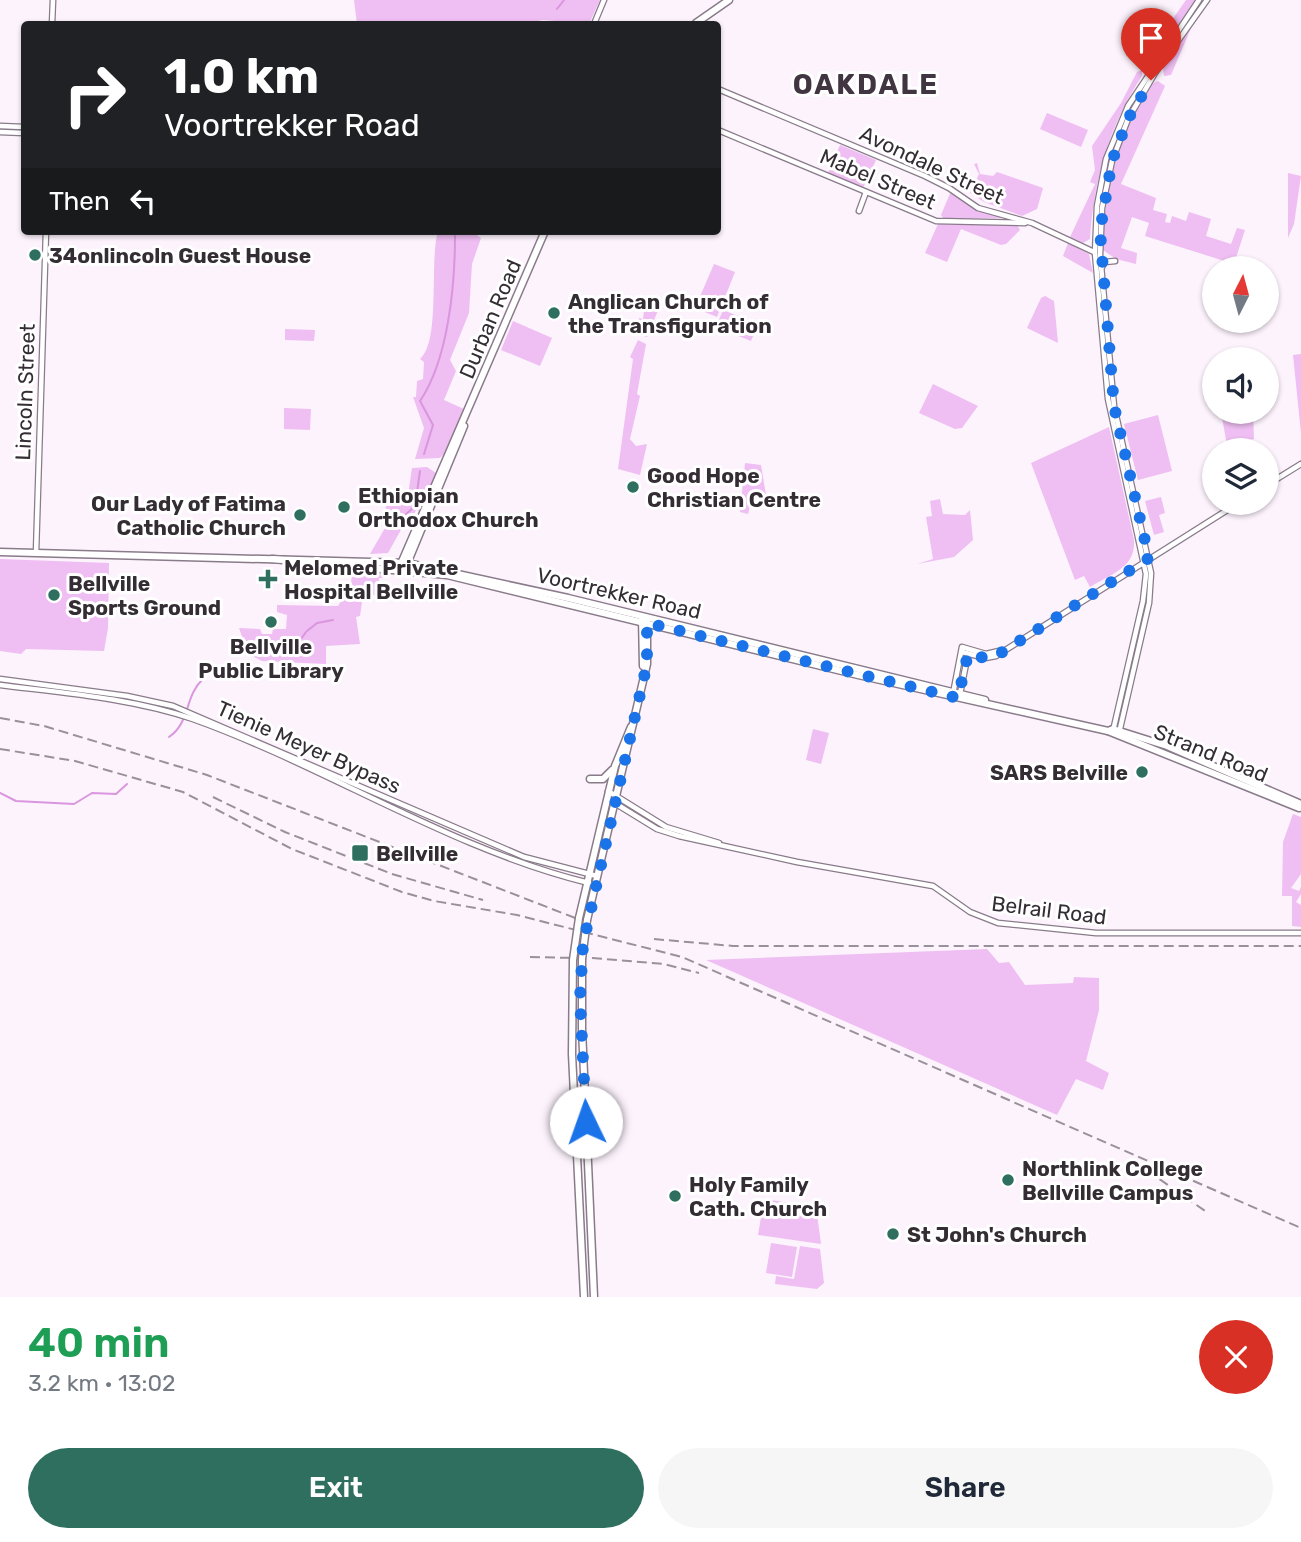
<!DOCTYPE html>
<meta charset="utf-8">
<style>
body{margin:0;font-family:Rubik,sans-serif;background:#f6f6f7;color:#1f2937;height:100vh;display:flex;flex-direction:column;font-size:26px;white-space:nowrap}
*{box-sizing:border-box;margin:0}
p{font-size:23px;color:#747a83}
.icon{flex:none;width:38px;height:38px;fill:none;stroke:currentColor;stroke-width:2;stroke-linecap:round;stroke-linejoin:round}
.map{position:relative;height:1297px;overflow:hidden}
.drawer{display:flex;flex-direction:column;background:#fff;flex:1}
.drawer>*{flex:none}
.guide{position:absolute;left:21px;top:21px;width:700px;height:214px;border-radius:7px;box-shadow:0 2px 5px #0004;background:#202124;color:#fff;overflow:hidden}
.needle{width:46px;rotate:6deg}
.tools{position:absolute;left:1202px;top:256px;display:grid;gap:14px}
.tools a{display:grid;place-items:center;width:77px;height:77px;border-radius:50%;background:#fff;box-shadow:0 2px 5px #0004;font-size:35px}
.pin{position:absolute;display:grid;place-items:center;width:60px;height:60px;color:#fff;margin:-72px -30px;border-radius:50% 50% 50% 0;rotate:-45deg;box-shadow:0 0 7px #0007}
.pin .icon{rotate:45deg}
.me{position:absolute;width:77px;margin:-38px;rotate:357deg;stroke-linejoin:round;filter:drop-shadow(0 0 5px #0008)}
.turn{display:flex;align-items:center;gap:24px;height:147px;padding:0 28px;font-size:32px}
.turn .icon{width:91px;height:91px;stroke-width:2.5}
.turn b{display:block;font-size:49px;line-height:60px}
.then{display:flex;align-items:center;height:66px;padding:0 28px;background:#0003;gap:14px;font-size:26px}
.round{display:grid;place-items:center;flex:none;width:74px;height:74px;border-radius:37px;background:#f6f6f7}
.overview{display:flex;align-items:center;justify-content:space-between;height:119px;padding:0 28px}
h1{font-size:42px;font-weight:600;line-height:52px;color:#1e9e55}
.action{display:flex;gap:14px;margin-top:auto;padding:14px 28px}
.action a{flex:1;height:80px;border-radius:42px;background:#2e6f5f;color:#fff;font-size:28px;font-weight:600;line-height:80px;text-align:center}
.action a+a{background:#f6f6f7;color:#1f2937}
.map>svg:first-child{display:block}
.green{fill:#efbef2}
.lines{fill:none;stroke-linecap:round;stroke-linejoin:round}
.stream{stroke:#d996de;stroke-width:2}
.secondary-casing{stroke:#897b8a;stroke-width:7}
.primary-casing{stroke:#897b8a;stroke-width:9}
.secondary{stroke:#fff;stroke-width:4.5}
.primary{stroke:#fff;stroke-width:6}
.rail{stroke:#999199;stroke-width:2;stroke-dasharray:10 5;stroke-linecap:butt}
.primary-bridge-casing{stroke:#897b8a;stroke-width:9;stroke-linecap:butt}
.primary-bridge{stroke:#fff;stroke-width:6}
.route{stroke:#1a73e8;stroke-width:12;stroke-dasharray:0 21.6}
.poi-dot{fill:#2e6f5f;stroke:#fff;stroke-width:2.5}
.labels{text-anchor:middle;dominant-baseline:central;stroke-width:6;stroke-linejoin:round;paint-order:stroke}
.street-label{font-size:21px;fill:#342e34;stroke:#fff}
.poi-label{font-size:21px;font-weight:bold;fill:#342e34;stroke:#fff;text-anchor:start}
.district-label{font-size:28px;font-weight:bold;letter-spacing:2px;fill:#413542;stroke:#fff}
</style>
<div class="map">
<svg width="1301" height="1297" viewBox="0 0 1301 1297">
<rect width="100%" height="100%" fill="#fdf3fd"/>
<!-- green -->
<g class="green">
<polygon points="354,0 600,0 589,24 544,20 516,24 357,24"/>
<polygon points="1186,0 1196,0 1153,61 1145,64 1144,60"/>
<polygon points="1192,26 1171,75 1164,76 1163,68"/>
<path d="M1142,70V76C1109,126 1094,180 1090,239L1083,243L1070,237L1095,184L1090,182L1095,170L1092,146L1121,103L1137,72Z"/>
<path d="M1158,81L1165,86L1121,184L1156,198L1153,210L1167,214L1165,222L1170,223L1172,216L1186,221L1189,212L1211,219L1206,236L1231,244L1237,228L1245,230L1234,264L1145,236L1149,223L1132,217L1121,248L1137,253L1136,264L1116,259L1103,250C1100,216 1124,93 1158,81Z"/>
<polygon points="1047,113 1088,130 1081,147 1040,129"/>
<polygon points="840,145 876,160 863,188 828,173"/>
<polygon points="977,163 980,174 993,176 997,172 1043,188 1037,209 1022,216 984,202 970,193 979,174 974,164"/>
<polygon points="1288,173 1301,176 1294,224 1288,238"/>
<polygon points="951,191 967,203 1003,218 944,219 941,215"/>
<polygon points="938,224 1017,225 1020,230 1006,244 1001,245 961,229 947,262 925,253"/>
<path d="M438,231L474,233L481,238L472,264L469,313L450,360L456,371L444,400L464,409L444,454L440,458L415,459L424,428L413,397H416L417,381L423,379L424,362L420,359C441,341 429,261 438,231Z"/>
<polygon points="1068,243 1089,254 1093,273 1063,256"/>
<polygon points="714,264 735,272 717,317 695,308"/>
<polygon points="1045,296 1054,301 1058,343 1027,328 1041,298"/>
<polygon points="645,302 659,308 647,337 634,332 639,318 643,319"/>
<polygon points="723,310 758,324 751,341 716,327"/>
<polygon points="513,321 552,338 540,366 501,350"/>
<polygon points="285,329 315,330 314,341 285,340"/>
<polygon points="638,340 646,344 637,394 640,396 630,439 636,446 647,444 640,475 618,469 633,359 630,357"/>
<polygon points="1301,354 1301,433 1293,355"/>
<polygon points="933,384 978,406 962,428 955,429 919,413"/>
<polygon points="284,408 311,409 310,430 284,429"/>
<polygon points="1253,411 1254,439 1227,445 1222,418"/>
<polygon points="1158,415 1172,471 1138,480 1124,424"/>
<path d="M1109,427L1134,540C1136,568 1111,574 1090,587L1084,576L1075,580L1031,463Z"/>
<polygon points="745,463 761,465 767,501 752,498 748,514 740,512"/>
<polygon points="427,467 436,473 419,511 416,510 411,520 407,519 388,553 370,554 385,528 386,506 401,506 403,495 408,495 412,468"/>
<polygon points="1161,497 1165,513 1159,515 1164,532 1154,535 1145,501"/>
<polygon points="940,499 943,514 965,515 970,510 973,540 954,557 917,564 933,559 926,517 932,516 930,501"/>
<polygon points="0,559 109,563 108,628 104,651 26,649 21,654 0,651"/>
<polygon points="352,570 386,571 386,578 379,578 377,595 363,595 360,616 356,617 360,644 326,646 326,664 262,661 248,654 239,628 260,629 262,634 272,634 273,629 286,629 287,615 277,612 277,605 338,606 351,585"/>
<polygon points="813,729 829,733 821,764 806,760"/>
<polygon points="1293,814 1301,817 1301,874 1291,888 1299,891 1301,887 1301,894 1296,902 1301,905 1301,927 1292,926 1292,896 1282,896 1283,842"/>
<polygon points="987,949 999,963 1009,962 1025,985 1073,983 1074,977 1099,978 1099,1010 1086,1061 1109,1073 1103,1090 1076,1079 1057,1115 706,960"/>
<polygon points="764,1199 816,1207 821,1244 758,1235"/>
<polygon points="771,1243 797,1247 792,1277 766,1273"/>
<polygon points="800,1246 820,1249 824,1283 817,1289 775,1284 776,1276 794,1279"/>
</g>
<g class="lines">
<!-- stream -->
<g class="stream">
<polyline points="557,9 564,0"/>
<path d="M424,454L433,425L420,401C448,360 455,286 455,236"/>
<polyline points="404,516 415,506 420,471"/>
<polyline points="307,631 317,623 333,620"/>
<path d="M247,645C258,640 281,647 296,646L306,632"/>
<path d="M169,737C190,723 185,696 202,680"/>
<polyline points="0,793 16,801 74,804 92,793 116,794 127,784"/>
</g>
<defs>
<g id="secondary">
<polyline points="52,24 53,0"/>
<polyline points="594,24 604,0"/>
<polyline points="718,89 925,176 949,188 978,208 1032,223 1094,252"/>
<polyline points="0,126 24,127"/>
<polyline points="718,130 936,221 1025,223"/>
<polyline points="0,132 24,133"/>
<polyline points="859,211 866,192"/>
<polyline points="1102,267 1105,262 1115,261"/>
<polyline points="1267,485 1301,464"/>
<polyline points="36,553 46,231"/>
<polyline points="962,652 985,658 996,656 1240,502"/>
<polyline points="0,679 127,696 173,706 524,857 597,876"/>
<path d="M0,685C64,693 131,698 193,719C327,767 450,849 589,883"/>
<polyline points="953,694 962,647 986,654 999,651"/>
<polyline points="960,694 968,654"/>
<polyline points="1113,731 1143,601 1146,574 1108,399 1095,253 1097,206 1106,159 1128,106 1199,0"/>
<polyline points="1119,733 1149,603 1151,573 1114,406 1100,255 1102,208 1112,161 1128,119 1155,73 1207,0"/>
<polyline points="608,791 666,827 719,843"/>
<polyline points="613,802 657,829 679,836 797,862 933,886 970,912 998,923 1096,933 1301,933"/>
</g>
<g id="primary">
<polyline points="696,23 729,0"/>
<polyline points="0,552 407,563 568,598 985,700"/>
<polyline points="272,559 447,575 858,675 1108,731 1113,729 1167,746 1301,804"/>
<polyline points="407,564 464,426"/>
<polyline points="400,566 545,231"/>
<polyline points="642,618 643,666"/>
<polyline points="1108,731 1299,808"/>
<polyline points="590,779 603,779 612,770"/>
<polyline points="579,918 615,766 631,727"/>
<polyline points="587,920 647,664 647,619"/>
<polyline points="582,959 582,1029 594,1297"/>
<polyline points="573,960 572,1054 584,1297"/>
</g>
</defs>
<!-- secondary casing -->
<use href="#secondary" class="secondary-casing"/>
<!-- primary casing -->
<use href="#primary" class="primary-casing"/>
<!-- secondary -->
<use href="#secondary" class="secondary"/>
<!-- primary -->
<use href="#primary" class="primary"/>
<!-- rail -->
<g class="rail">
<polyline points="0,718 44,726 207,775 583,921"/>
<polyline points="0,749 75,761 183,792 292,849 402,892 434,901 517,915 682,957 1301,1228"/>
<polyline points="213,797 285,832 392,874 483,900"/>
<polyline points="654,939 733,946 1301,946"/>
<polyline points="530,957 577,958"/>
<polyline points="592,958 664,964 699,973"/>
<polyline points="1135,1162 1208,1213"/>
</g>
<defs>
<g id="primary-bridge">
<polyline points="582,959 587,920"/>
<polyline points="573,960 579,918"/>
</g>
</defs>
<!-- primary-bridge casing -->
<use href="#primary-bridge" class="primary-bridge-casing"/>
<!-- primary-bridge -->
<use href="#primary-bridge" class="primary-bridge"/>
</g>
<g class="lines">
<!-- route -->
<polyline class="route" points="586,1122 580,998 583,944 647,664 647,623 958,698 968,654 985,658 996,656 1149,558 1114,406 1100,231 1112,161 1128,119 1151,80"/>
</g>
<!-- markers -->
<g class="poi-dot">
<circle cx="35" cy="255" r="7"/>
<circle cx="554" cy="313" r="7"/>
<circle cx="633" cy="487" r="7"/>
<circle cx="344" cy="507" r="7"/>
<circle cx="300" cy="515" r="7"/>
<path d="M264.5 568.5h7v7h7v7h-7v7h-7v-7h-7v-7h7z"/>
<circle cx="54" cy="595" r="7"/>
<circle cx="271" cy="622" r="7"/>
<circle cx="1142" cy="772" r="7"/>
<rect x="351" y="844" width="18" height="18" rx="3.5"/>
<circle cx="1008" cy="1180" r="7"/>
<circle cx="675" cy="1196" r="7"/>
<circle cx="893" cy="1234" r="7"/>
</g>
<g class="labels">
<!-- street labels -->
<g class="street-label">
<text transform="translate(932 165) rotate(25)">Avondale Street</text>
<text transform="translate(878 179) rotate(23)">Mabel Street</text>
<text transform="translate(490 319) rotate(-67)">Durban Road</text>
<text transform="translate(25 392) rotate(-88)">Lincoln Street</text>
<text transform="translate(619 593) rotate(13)">Voortrekker Road</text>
<text transform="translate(309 747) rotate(24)">Tienie Meyer Bypass</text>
<text transform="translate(1211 753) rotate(22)">Strand Road</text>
<text transform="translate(1049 910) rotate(7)">Belrail Road</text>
</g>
<!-- poi labels -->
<g class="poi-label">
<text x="49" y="255">34onlincoln Guest House</text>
<text x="568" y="301">Anglican Church of<tspan x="568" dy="24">the Transfiguration</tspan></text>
<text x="647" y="475">Good Hope<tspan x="647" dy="24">Christian Centre</tspan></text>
<text x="358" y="495">Ethiopian<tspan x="358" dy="24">Orthodox Church</tspan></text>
<text x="286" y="503" text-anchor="end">Our Lady of Fatima<tspan x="286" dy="24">Catholic Church</tspan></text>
<text x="284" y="567">Melomed Private<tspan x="284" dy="24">Hospital Bellville</tspan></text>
<text x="68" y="583">Bellville<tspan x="68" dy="24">Sports Ground</tspan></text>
<text x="271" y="646" text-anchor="middle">Bellville<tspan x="271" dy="24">Public Library</tspan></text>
<text x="1128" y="772" text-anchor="end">SARS Belville</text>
<text x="376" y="853">Bellville</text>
<text x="1022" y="1168">Northlink College<tspan x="1022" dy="24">Bellville Campus</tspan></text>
<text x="689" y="1184">Holy Family<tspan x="689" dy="24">Cath. Church</tspan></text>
<text x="907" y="1234">St John's Church</text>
</g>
<!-- district labels -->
<g class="district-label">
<text x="866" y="84">OAKDALE</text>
</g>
</g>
</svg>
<div class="tools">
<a><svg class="needle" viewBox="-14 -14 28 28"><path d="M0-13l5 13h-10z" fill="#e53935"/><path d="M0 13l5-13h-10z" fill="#747a83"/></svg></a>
<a><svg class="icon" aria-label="sound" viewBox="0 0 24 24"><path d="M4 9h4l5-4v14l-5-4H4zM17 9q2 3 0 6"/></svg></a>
<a><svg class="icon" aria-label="layers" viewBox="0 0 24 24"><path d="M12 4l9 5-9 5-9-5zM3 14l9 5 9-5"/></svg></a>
</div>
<div class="pin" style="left:1151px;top:80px;background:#d93025"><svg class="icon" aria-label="arrive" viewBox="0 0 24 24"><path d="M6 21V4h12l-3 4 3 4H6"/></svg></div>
<svg class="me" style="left:586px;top:1122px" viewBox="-20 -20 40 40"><circle r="19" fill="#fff"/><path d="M0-13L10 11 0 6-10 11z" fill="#1a73e8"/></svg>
<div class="guide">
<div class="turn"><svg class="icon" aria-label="right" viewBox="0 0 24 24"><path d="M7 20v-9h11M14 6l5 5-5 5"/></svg><div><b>1.0 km</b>Voortrekker Road</div></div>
<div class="then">Then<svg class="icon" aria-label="left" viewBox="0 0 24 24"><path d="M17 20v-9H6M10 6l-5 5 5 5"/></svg></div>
</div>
</div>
<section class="drawer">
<div class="overview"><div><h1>40 min</h1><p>3.2 km · 13:02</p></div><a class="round" style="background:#d93025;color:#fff"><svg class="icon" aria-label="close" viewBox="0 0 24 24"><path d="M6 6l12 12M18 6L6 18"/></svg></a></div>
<div class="action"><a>Exit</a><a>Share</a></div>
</section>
